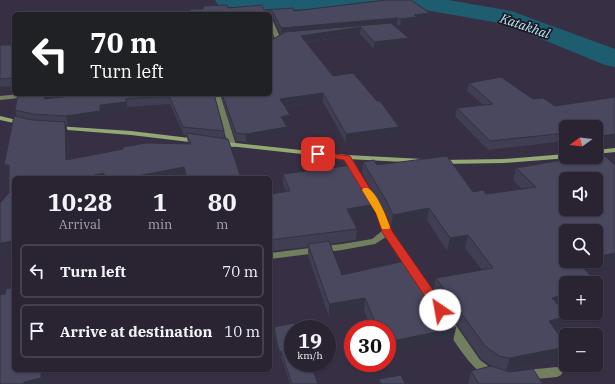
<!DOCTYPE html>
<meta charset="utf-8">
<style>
body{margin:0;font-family:"IBM Plex Serif",serif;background:#312b3a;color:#f1f3f6;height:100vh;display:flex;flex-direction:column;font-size:15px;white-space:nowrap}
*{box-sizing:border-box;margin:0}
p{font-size:13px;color:#a5a4ac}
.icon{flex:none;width:22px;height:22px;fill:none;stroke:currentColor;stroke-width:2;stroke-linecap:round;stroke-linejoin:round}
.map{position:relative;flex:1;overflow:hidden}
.drawer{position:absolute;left:12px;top:176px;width:260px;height:196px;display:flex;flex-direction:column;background:#292332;border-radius:6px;box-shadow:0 1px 3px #0004,0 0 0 1px #45404d}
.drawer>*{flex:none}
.hud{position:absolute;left:12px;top:12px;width:260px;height:84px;border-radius:6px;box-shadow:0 1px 3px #0004,0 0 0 1px #45404d;background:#202124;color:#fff;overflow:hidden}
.needle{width:26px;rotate:255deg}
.tools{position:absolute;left:559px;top:120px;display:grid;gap:8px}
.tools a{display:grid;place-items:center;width:44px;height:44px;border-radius:6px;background:#292332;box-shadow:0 1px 3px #0004,0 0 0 1px #45404d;font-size:20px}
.speed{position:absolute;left:284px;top:320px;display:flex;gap:8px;font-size:20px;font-weight:700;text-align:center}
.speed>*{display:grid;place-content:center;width:52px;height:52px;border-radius:50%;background:#292332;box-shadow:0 1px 3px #0004,0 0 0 1px #45404d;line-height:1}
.speed small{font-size:10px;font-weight:400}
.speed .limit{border:6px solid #d22;background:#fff;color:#111}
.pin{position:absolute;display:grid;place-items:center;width:34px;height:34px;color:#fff;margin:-17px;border-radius:8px;box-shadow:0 2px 6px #0006}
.me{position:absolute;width:44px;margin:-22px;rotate:327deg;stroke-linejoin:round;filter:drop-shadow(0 0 3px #0008)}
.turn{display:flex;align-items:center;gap:14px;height:84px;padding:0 12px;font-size:18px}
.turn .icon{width:52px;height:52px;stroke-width:2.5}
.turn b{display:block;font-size:28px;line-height:34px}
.eta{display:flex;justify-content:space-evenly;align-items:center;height:68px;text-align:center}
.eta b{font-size:24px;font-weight:800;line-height:28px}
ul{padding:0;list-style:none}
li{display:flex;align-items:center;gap:12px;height:54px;margin:0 8px 6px;padding:0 4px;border:2px solid #45404d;border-radius:6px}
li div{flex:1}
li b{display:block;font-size:15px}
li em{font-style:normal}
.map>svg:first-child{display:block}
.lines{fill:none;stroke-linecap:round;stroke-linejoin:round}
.river{fill:#1e5d6f;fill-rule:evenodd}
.street{fill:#717f5e;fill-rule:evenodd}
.secondary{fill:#93a974;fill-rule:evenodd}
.wall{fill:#3f3e52;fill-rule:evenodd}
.shaded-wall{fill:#333242}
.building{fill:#49485f;stroke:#333242;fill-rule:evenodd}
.route{fill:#d93025;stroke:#8d1f18}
.slow{fill:#f59e0b}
.labels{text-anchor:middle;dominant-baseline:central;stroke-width:3.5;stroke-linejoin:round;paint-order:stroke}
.far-water-label{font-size:13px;font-style:italic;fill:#b2e5f7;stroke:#1d1922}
</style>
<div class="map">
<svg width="615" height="384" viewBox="0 0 615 384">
<rect width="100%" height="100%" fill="#372f43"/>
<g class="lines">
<!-- river -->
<g class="river">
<polygon points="215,0 395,0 392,5 384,7 250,11 218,5"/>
<polygon points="397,0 448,0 511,11 615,49 615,67 605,65 505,24 408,7 400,5"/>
</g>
<!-- street -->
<g class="street">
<polygon points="270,18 272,19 281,39 280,40 275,39 270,25"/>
<polygon points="21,94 42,94 39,96 0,100 0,96"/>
<polygon points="214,94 220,94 236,145 235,147 229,147 228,145"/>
<polygon points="344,155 350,155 361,174 360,176 354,176 343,157"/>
<polygon points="367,194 373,194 384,213 391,232 416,267 418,269 416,271 410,271 386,237 375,244 342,250 270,259 270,253 342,244 372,239 382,231 376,213 366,196"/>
<path d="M449,320L453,321L480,360L495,371L497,374L495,377C479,383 451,337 444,324L445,321Z"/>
<polygon points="557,367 561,369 563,372 561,375 557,377 526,380 522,378 520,375 522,372 526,370"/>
</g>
<!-- secondary -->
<g class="secondary">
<polygon points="0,116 25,122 26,123 23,125 0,120"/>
<polygon points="57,126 131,131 198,139 202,141 198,143 131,135 55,129 55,127"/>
<polygon points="217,141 347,155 423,159 427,161 423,163 347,159 220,145 216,143"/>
<polygon points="615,148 615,152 596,154 596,150"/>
<polygon points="566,154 566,157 569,158 504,163 441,164 437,162 441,160 504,159"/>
</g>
</g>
<!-- wall -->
<g class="wall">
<polygon points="228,8 294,11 430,13 429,20 417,21 416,24 400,26 397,25 393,25 409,38 408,46 374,49 360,34 306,43 333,76 398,136 346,143 323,102 285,107 291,124 285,125 287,136 246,142 236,141 220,94 270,94 270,23 273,38 272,40 281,35 273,18 270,17 270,14 168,14 190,12 203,9"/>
<polygon points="0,45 14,45 14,86 0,87"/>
<polygon points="469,83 533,99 555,106 615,97 598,145 597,138 596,138 596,127 566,127 566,141 488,150 455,116 457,108 483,105 467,91"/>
<path d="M18,94H50L49,99L214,94L224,131L225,138L241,178H186V177L181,178H14V253L0,255V203L9,193V176H8L4,165L17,117L15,110ZM170,104L184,135L187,136L188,144L69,159L68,132L66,125L102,119V113L128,110V107Z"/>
<polygon points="363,162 377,165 473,192 486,194 522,189 513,180 516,168 615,264 586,271 560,307 568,316 563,329 556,331 562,360 508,371 543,384 469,384 468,383 471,371 492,366 481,359 433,290 436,278 482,270 465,248 447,251 427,220 391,227 385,212 362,173"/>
<polygon points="283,174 376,204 375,215 352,219 357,229 356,240 330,244 342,275 453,341 387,329 372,329 364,311 329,317 308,256 308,247 271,251 271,260 270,261 270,194 286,191 283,184"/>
<polygon points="274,327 293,363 318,384 290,384 281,357 280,358 274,333"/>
</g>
<!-- shaded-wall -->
<g class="shaded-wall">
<polygon points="430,13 429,20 417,21 416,24 400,26 401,19 414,15"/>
<polygon points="397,18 397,25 362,28 361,27 360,34 301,43 281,35 281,28"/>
<polygon points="273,31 273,38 270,42 270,34"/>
<polygon points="409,38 408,46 374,49 374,42"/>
<polygon points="323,93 323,102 281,107 280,99"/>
<polygon points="46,94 50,94 47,108 44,99"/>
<polygon points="126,99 128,110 102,113 102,119 68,125 66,116 100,105"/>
<polygon points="290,115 291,124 281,125 281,117"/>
<polygon points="65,122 68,132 69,170 66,160"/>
<polygon points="287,127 287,136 246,142 246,134"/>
<polygon points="399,127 398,136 346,143 346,134"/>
<polygon points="615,134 615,142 598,145 602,136"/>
<polygon points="4,165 9,165 13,175 8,176"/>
<polygon points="184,167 186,177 181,178 137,178 137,176"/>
<polygon points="104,173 105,178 80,178"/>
<polygon points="376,204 375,215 347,220 347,209"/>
<polygon points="429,208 427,220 391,227 393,215"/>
<polygon points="468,235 465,248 447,251 450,238"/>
<polygon points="14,241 14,253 0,255 0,243"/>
<polygon points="270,249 271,249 271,260 270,261"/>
<polygon points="615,253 615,264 572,274 576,261 596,261 596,257"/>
<polygon points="600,285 596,295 596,286"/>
<polygon points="566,294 566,306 548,310 552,298"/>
<polygon points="365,298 364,311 329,317 329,304"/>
<polygon points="568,316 563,329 544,334 549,321"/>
<polygon points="456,328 453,341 387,354 387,342"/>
<polygon points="566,347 566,350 562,360 506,371 510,358"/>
<polygon points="279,351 281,351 281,357 280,358"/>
<polygon points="41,370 49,370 48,384 24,384 24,382"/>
</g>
<!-- building -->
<g class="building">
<polygon points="386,0 411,0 430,13 414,15 417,17 401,19 397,18 281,28 273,12 269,10 268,14 168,14 190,12 190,9 203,9 204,6 227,5 228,8 262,5 264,10 293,8 294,11"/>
<polygon points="270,23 273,31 270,34"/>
<polygon points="391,23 409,38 374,42 361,27 301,36 333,76 353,73 377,101 380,101 399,127 346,134 323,93 280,99 290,115 281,117 287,127 246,134 236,133 222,94 270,94 270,41 285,32"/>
<polygon points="0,45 14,45 14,76 13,78 0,79"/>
<polygon points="501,77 533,99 543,98 555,106 615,97 615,134 602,136 600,129 596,130 596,127 566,127 566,133 490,141 457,108 493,104 469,83"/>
<polygon points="18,94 46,94 44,99 88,94 214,94 224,131 183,127 169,96 126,99 126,102 100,105 100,111 66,116 33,114 15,110"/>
<polygon points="14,116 32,120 65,122 66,160 123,149 123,147 146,143 191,144 186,133 228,139 241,178 187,178 184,167 137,176 137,178 104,178 104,173 80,178 14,178 14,241 0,243 0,203 9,193 9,165 4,165"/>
<path d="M601,153L615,165V253L596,257V231H566V261H578H576L600,285L596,286V283H566V294L552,298L568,316L549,321L566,345V347L510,358L499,356L485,346L436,278L493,268L468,235L450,238L429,208L393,215L386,200L363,162L374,160L377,165L447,156L473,192L483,190L486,194L536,187L516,168L580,157H596V154ZM566,179H596V209H566Z"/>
<polygon points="353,165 376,204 347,209 357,229 270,240 270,194 290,191 283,174"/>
<polygon points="329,241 342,275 409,260 456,328 387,342 387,329 378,329 365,298 329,304 308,244"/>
<polygon points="14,287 14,370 41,370 41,378 24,382 24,384 0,384 0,295 5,294 6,289"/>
<polygon points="295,323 297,329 293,329 293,363 310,363 318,384 292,384 281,351 279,351 274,327"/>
<polygon points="491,366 510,372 533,369 543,384 479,384 471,371"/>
<polygon points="401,375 405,384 381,384 379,379"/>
</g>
<!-- route -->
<polygon class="route" points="316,152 350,156 385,213 392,231 444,306 446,310 444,313 440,314 436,313 382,232 376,213 344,160 316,156 314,154"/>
<!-- slow -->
<path class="slow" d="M364,188H367C376,190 387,218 390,227L389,229H382L376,213L362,190Z"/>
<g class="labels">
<!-- far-water labels -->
<g class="far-water-label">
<text transform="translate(525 26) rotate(19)">Katakhal</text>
</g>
</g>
</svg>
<div class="tools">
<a><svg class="needle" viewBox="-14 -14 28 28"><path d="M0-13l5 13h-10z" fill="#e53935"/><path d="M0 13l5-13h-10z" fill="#a5a4ac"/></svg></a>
<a><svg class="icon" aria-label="sound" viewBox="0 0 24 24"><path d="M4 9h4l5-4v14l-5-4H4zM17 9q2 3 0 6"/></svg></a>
<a><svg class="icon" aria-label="search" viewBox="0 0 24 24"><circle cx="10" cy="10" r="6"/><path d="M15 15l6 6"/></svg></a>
<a>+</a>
<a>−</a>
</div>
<div class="speed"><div>19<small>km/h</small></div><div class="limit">30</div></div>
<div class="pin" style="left:318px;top:154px;background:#d93025"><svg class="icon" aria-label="arrive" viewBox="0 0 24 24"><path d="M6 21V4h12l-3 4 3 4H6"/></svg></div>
<svg class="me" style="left:440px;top:310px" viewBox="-20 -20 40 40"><circle r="19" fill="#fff"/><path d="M0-13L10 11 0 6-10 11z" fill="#d93025"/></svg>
<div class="hud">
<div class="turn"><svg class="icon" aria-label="left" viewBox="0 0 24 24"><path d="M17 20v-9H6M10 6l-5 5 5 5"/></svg><div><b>70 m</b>Turn left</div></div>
</div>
<section class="drawer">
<div class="eta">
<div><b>10:28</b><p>Arrival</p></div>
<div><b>1</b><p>min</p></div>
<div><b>80</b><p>m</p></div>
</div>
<ul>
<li><svg class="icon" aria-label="left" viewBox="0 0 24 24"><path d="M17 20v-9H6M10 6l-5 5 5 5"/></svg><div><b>Turn left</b></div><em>70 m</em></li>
<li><svg class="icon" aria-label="arrive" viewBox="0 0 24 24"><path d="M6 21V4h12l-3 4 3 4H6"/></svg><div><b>Arrive at destination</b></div><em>10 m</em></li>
</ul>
</section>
</div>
